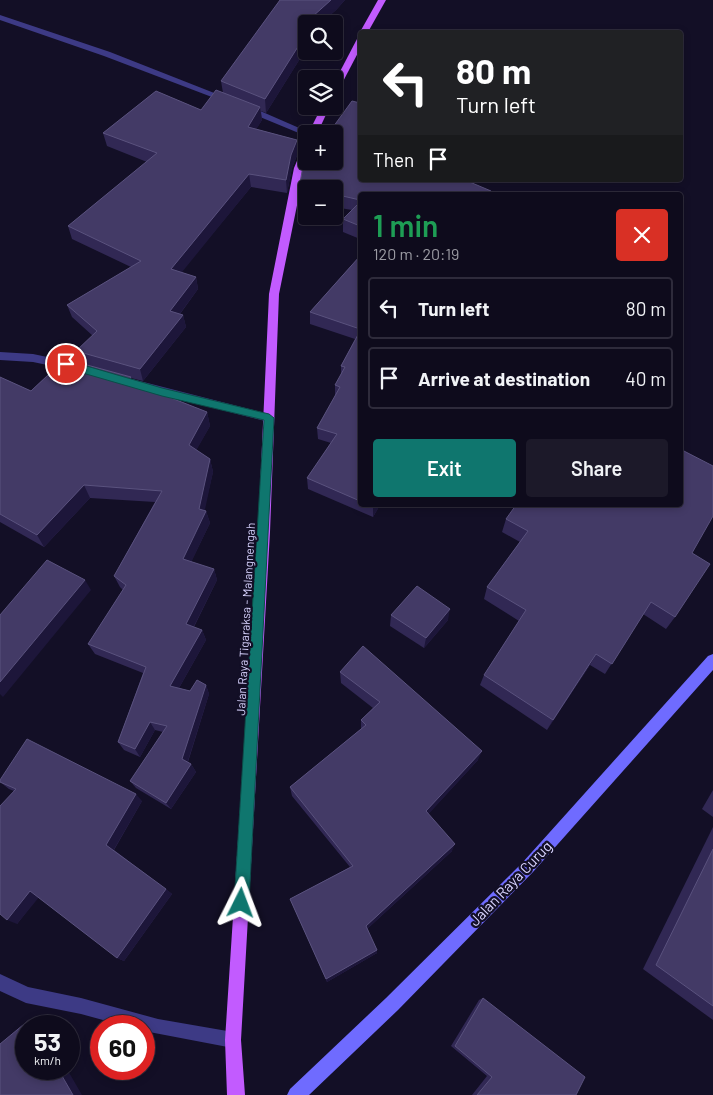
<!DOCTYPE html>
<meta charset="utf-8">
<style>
body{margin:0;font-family:Barlow,sans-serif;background:#1c1929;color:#f1f3f6;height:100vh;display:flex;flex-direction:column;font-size:19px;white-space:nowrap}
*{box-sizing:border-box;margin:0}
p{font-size:16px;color:#9b9ba3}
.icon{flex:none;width:28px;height:28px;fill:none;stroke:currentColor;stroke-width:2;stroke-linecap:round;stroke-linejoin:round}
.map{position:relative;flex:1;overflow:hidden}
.sheet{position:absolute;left:358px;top:192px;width:325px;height:315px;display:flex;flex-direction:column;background:#0e0b1c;border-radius:5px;box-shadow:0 2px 8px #0003,0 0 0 1px #2e2b3b}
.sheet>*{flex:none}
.top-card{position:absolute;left:358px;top:30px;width:325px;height:152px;border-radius:5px;box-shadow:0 2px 8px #0003,0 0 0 1px #2e2b3b;background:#202124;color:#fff;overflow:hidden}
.buttons{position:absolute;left:298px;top:15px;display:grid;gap:10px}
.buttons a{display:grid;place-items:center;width:45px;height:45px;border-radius:5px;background:#0e0b1c;box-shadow:0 2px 8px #0003,0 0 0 1px #2e2b3b;font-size:25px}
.speed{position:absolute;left:15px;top:1015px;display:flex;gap:10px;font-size:25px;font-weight:700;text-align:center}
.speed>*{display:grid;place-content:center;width:65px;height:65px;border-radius:50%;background:#0e0b1c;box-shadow:0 2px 8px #0003,0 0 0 1px #2e2b3b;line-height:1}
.speed small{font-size:12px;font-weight:400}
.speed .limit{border:8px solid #d22;background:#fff;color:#111}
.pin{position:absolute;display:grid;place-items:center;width:42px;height:42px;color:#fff;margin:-21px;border:2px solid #fff;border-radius:50%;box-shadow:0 1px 5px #0007}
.me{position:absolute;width:55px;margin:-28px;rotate:3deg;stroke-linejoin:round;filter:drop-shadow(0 0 4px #0008)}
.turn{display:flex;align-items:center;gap:18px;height:105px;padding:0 15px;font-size:22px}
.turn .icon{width:65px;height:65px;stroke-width:2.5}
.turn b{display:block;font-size:35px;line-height:42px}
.then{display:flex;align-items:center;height:48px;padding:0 15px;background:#0003;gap:10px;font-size:19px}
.round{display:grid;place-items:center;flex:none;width:52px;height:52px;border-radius:5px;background:#1c1929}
.head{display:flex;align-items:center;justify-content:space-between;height:85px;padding:0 15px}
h1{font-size:30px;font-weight:600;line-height:38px;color:#1e9e55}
.cta{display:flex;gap:10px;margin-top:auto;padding:10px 15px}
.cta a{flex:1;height:58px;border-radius:5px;background:#0f766e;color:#fff;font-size:20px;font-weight:600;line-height:58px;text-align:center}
.cta a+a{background:#1c1929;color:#f1f3f6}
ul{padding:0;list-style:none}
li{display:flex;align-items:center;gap:15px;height:62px;margin:0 10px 8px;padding:0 5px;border:2px solid #2e2b3b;border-radius:5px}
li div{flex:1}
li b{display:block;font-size:19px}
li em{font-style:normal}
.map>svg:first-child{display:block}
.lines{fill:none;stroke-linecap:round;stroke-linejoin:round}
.street{fill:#3d3a85;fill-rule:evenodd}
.secondary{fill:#6f6bff;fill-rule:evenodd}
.primary{fill:#c25bff;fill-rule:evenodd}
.wall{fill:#312854}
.shaded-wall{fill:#1d163a}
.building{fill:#433a66;stroke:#5a527e}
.route{fill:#0f766e;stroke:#0a4d48}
.labels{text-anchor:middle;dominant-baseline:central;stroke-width:4.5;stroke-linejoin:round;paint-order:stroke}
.street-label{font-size:12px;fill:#d9d4ff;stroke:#130f26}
.near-street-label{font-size:15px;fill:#d9d4ff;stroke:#130f26}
</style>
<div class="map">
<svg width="713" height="1095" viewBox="0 0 713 1095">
<rect width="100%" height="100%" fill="#130f26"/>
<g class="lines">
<!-- street -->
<g class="street">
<polygon points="0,15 110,52 232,100 225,102 104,56 0,20"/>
<polygon points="243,106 249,106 313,134 306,134 306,136 243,110"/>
<polygon points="0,352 33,354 76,363 81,367 76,371 33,362 0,360"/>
<polygon points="124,377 269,414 275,418 269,422 120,384 118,381 120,378"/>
<polygon points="0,974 28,987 81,998 158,1019 233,1032 239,1034 241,1040 239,1046 233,1048 144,1031 144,1026 125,1026 81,1014 26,1003 0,991"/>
</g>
<!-- secondary -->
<polygon class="secondary" points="713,654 713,670 533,872 398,1010 309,1095 287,1095 290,1089 386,998 523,862 708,656"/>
<!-- primary -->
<g class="primary">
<polygon points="378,0 386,0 368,32 360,32"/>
<polygon points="357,39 360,39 360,49 338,91 334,93 334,83"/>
<polygon points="322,106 330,106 317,134 308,134"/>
<polygon points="306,146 306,161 279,294 270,532 241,1040 245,1095 227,1095 225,1040 258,532 269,294 294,168 302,149"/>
</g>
</g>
<!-- wall -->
<g class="wall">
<polygon points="280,0 345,0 336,10 320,24 306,24 306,49 266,113 261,111 262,120 256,129 297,140 298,153 292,168 287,193 251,187 181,272 196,277 198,289 180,314 183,315 186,327 143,381 131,378 133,383 207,412 210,426 196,450 210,459 213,472 204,510 206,511 210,523 191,562 214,569 217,580 194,627 202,630 206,640 179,688 190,691 197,680 206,685 209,694 188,762 191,764 196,772 171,809 136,788 130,781 163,732 155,730 140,757 124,750 118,742 143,673 95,654 88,644 123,590 120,587 114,576 155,502 90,498 44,547 0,522 0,377 31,391 65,359 80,363 76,351 93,336 72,317 67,305 131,267 72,239 68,226 147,162 107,146 103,133 156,91 201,110 216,90 223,93 221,81"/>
<polygon points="360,180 491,191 490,195 360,195 360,239 343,232 343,219 352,210 334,207 334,189 306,189 306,197 301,196 300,183"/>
<polygon points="360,256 360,505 380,505 373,517 308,489 307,478 331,443 318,439 317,428 335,396 335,385 341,374 341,366 355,339 310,324 310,312"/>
<polygon points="506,519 692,553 675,617 666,629 643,614 605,674 590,665 547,730 480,685 484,675 519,621 484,599 487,587 520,542 502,532"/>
<polygon points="391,615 448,620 424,648 390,626"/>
<polygon points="340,672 478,760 428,814 452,851 367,929 377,950 377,953 327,982 290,899 350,867 292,796 290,787 361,729 361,720 373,708 341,683"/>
<polygon points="0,782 142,801 114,850 172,894 124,961 117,958 38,897 17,924 14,791 9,789"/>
<polygon points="713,790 713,817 702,809"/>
<polygon points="713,827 713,1020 643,969"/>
<polygon points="483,998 576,1095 472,1095 487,1076 451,1046 479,1000"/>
</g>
<!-- shaded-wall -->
<g class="shaded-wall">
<polygon points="331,0 345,0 336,10 320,24 312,24 312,17"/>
<polygon points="306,34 306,49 266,113 265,99"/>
<polygon points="260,107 262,120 250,140 248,127"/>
<polygon points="297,140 298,153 292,168 287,193 286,180 291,155"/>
<polygon points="249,174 251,187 174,282 171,269"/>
<polygon points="196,277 198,289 173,323 170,311"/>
<polygon points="183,315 186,327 143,381 140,369"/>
<polygon points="131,377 136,391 128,381"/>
<polygon points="207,412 210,426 192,458 189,445"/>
<polygon points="210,459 213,472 203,519 206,511 210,523 187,571 183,559 199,509"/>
<polygon points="84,485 90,498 44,547 37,535"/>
<polygon points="374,505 380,505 373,517 373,507"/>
<polygon points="214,569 217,580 190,634 186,624"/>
<polygon points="85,580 91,590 3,697 0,694 0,682"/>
<polygon points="450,609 448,620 424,648 426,638"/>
<polygon points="202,630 206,640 175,695 170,686"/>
<polygon points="596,654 590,665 547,730 553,720"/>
<polygon points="206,685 209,694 186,767 182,759"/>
<polygon points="150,722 155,730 140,757 135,749"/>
<polygon points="482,751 478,760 424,819 426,811"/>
<polygon points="191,764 196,772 171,809 166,803"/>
<polygon points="136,794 142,801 113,851 106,845"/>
<polygon points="455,844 452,851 366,930 366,926"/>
<polygon points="166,889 172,894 124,961 117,958"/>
<polygon points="30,891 40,896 17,924 7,920"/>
<polygon points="377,950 377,953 327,982 326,979"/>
<polygon points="29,1020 39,1021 42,1026 33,1026"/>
<polygon points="58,1069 67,1069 82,1095 73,1095"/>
</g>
<!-- building -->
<g class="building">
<polygon points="280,0 331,0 312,17 315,19 312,24 306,24 306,34 265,99 221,81"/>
<polygon points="216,90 260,107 248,127 297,140 291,155 286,180 249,174 171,269 196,277 170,311 183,315 140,369 76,351 97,331 67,305 141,261 68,226 157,153 103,133 156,91 201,110"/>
<polygon points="352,101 360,103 360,180 465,180 491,191 487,195 360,195 360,200 334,194 334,189 316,189 318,186 300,183 306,149 306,161 334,161 334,134 328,134"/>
<polygon points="360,202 360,226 343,219"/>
<polygon points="360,256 360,329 310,312"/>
<polygon points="360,331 360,501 307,478 337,434 317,428 340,387 335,385 345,367 341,366"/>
<polygon points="65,359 131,377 128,381 207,412 189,445 210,459 199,509 206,511 183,559 214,569 186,624 202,630 170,686 190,691 197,680 206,685 182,759 191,764 166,803 130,781 167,726 150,722 135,749 118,742 146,667 88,644 126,585 114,576 162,491 84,485 37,535 0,514 0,377 31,391"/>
<polygon points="680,449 713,466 713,516 692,553 710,564 675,617 651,602 612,664 596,654 553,720 484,675 526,610 487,587 528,531 506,519 516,505 680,505"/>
<polygon points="47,560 85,580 0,682 0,615"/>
<polygon points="417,586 450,609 426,638 391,615"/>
<polygon points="363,646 482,751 426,811 455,844 366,926 377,950 326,979 290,899 353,866 290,787 366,725 361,720 380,702 340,672"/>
<polygon points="27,739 136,794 106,845 166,889 117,958 30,891 7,920 0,914 0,806 16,789 0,782 0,780"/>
<polygon points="713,849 713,1006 656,965"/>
<polygon points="483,998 585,1077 576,1095 477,1095 492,1077 455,1046"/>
<polygon points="29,1020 33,1026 26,1026 26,1069 58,1069 73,1095 0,1095 0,1044"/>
</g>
<!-- route -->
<polygon class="route" points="66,360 162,388 269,414 274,418 249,903 246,908 241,910 236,908 234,903 264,420 162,396 62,367 62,361"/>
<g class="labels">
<!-- street labels -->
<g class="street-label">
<text transform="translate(245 619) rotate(-87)">Jalan Raya Tigaraksa - Malangnengah</text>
</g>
<!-- near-street labels -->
<g class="near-street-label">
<text transform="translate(510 883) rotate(-46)">Jalan Raya Curug</text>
</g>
</g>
</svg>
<div class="buttons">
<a><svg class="icon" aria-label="search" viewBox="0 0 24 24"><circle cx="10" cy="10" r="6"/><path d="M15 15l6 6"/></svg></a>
<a><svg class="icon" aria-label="layers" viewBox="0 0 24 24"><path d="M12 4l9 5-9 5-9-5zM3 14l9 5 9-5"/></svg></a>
<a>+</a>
<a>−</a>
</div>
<div class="speed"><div>53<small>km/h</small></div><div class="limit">60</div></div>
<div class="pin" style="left:66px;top:364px;background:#d93025"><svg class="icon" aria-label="arrive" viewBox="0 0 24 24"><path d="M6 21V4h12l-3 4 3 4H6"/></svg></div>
<svg class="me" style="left:241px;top:903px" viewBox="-20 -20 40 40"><path d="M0-17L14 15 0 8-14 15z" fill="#0f766e" stroke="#fff" stroke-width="4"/></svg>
<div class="top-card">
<div class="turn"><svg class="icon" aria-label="left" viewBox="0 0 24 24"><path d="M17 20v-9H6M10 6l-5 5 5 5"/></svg><div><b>80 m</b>Turn left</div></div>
<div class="then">Then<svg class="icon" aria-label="arrive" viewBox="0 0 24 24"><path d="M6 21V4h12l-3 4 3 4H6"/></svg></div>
</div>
<section class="sheet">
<div class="head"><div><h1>1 min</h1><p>120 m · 20:19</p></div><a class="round" style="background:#d93025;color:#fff"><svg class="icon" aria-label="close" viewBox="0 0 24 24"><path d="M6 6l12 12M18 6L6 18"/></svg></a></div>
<ul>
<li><svg class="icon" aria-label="left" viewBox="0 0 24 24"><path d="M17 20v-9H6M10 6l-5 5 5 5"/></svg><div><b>Turn left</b></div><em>80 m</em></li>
<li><svg class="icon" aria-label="arrive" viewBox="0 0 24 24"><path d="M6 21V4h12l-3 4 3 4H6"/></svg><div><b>Arrive at destination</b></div><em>40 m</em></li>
</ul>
<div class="cta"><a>Exit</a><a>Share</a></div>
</section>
</div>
